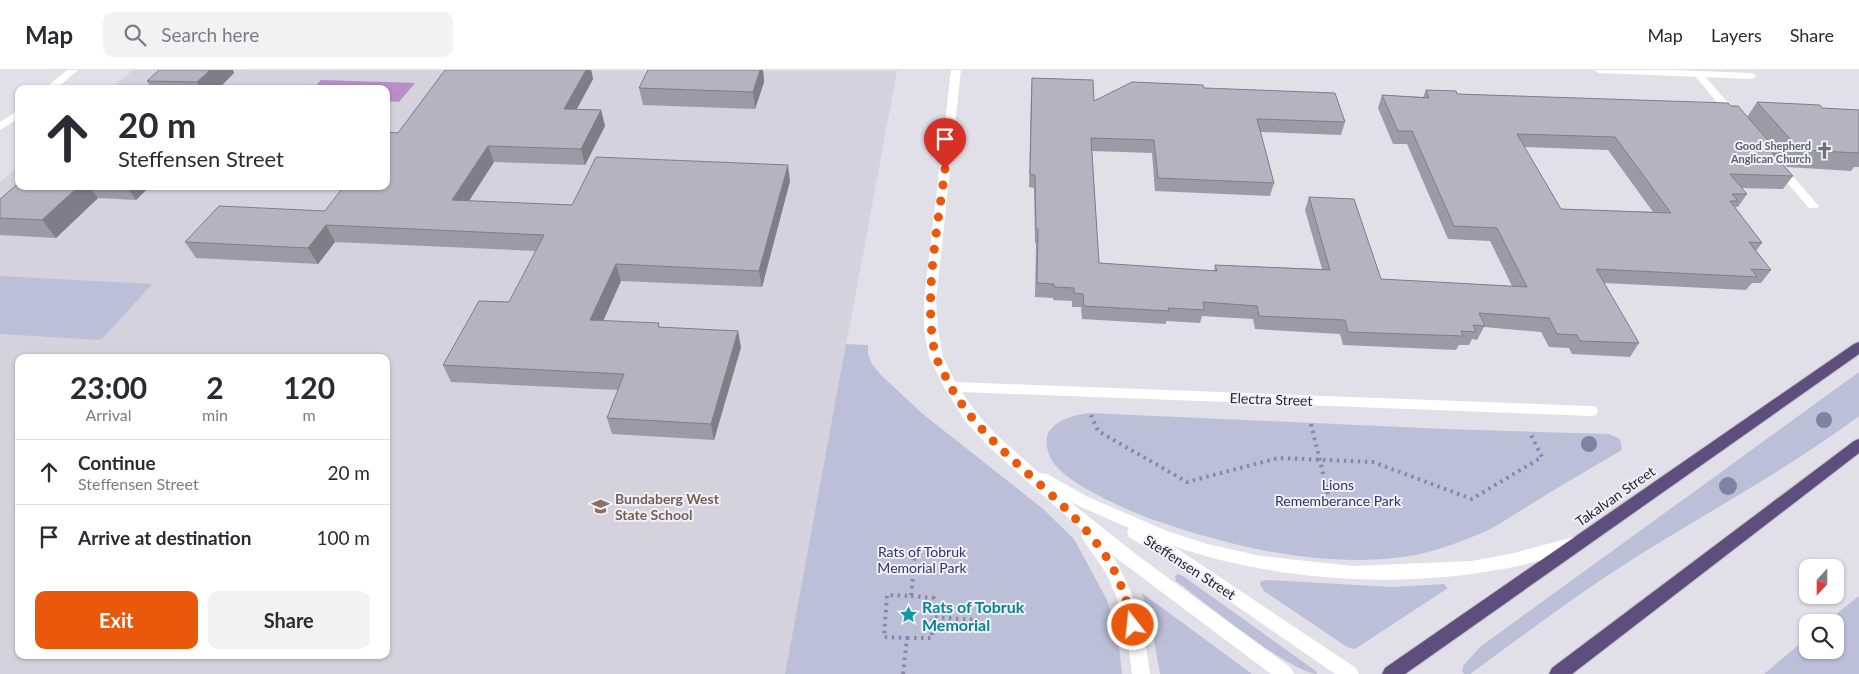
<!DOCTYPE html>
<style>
body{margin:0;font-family:Lato,sans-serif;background:#f2f2f3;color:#2b2b33;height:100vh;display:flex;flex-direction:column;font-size:19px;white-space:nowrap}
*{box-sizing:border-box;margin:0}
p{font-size:16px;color:#7c7c81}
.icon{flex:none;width:28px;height:28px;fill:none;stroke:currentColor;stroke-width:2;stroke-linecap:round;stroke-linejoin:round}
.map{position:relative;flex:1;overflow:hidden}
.drawer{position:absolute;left:15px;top:284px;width:375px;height:305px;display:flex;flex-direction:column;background:#fff;border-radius:10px;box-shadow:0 1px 4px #0004}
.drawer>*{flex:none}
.hud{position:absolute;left:15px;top:15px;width:375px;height:105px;border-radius:10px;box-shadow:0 1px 4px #0004;background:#fff;color:#2b2b33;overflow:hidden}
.needle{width:32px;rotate:201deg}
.fabs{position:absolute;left:1799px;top:489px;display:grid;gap:10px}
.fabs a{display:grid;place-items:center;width:45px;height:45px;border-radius:10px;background:#fff;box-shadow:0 1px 4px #0004;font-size:25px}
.pin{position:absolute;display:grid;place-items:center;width:42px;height:42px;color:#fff;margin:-51px -21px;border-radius:50% 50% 50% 0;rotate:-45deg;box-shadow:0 0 5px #0007}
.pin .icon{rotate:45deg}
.me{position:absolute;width:55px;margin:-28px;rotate:344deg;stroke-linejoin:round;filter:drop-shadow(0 0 4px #0008)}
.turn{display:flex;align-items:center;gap:18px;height:105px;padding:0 20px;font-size:22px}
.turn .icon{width:65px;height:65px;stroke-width:2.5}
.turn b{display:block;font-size:35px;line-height:42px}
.eta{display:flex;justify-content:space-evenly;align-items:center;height:85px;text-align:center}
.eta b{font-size:30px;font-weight:700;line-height:35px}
.button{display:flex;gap:10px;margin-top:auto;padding:10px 20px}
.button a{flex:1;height:58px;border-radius:10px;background:#ea580c;color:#fff;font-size:20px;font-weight:700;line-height:58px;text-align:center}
.button a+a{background:#f2f2f3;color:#2b2b33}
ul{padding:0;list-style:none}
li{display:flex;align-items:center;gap:15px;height:65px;padding:0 20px;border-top:1px solid #e1e1e2}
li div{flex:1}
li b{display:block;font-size:19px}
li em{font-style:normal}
header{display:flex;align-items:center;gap:30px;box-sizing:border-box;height:70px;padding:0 25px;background:#fff;border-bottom:1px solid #e1e1e2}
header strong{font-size:24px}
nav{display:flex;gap:28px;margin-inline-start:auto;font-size:18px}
.search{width:350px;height:45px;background:#f2f2f3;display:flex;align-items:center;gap:12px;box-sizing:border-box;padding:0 18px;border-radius:10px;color:#7c7c81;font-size:19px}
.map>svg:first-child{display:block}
.built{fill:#d3d2dd;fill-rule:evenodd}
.green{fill:#bbc0d8}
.water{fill:#b88dc9}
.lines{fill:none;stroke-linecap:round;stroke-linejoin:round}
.trunk-casing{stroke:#bfbdc3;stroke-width:2}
.path{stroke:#8d84aa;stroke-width:4;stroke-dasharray:2.5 4.5;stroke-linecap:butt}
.service{fill:#fff;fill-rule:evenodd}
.minor{fill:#fff;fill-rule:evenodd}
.trunk{fill:#5d4e7e;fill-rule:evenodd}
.tree{fill:#8082a3}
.wall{fill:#9c9aa5;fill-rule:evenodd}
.shaded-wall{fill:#7f7d86}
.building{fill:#b5b3c0;stroke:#7f7d86;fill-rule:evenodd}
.route{stroke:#ea580c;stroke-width:9;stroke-dasharray:0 16.2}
.labels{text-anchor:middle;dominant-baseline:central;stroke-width:4;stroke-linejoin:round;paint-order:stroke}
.far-worship-label{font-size:11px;font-weight:bold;fill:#5b616d;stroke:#f0f0f6;text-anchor:end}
.street-label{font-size:14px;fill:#292338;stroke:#f0f0f6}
.park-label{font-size:14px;fill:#31356a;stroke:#f0f0f6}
.education-label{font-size:14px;font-weight:bold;fill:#785e54;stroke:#f0f0f6;text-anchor:start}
.near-culture-label{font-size:16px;font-weight:bold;fill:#0d838f;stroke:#f0f0f6;text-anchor:start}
</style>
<header>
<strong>Map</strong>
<div class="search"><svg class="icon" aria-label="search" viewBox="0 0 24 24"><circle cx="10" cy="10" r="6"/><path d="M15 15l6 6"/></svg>Search here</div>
<nav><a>Map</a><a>Layers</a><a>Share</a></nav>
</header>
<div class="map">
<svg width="1859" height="604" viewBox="0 0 1859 604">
<rect width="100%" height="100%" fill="#e1e0e9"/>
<!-- built -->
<path class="built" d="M133,0L897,1L785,604H0V112L19,96V116H386V19H111ZM19,288H386V585H19Z"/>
<!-- green -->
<g class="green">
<polygon points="0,206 152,214 101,270 0,264"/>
<polygon points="846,274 868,275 868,284 872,294 882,306 924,345 1042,438 1074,469 1107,530 1118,567 1122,604 785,604"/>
<path d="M1859,302V346C1783,403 1699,446 1619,498C1568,531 1520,568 1470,604H1465L1462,602L1463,596L1480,577Z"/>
<path d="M1090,343L1446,359L1609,364L1620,369L1622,380C1590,398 1559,417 1528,436C1513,445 1498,456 1482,463C1457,473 1429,484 1403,487C1320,498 1232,477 1154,450C1129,441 1063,413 1051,389C1035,357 1064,346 1090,343Z"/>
<path d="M1178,504L1183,506L1316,601L1317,604C1289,602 1203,531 1176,511L1175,506Z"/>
<polygon points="1268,510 1392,517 1444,514 1448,518 1355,579 1347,577 1264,521 1260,514 1261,511"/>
<polygon points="1142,523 1252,604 1160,604 1152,558"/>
<polygon points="1859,526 1859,604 1764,604 1807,568 1808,580 1835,580 1835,552 1826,552"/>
</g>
<!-- water -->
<polygon class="water" points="321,10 415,13 399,32 386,31 386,19 313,19"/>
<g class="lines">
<defs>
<g id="trunk">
<polygon points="1859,272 1859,284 1405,604 1382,604 1385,598 1854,274"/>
<polygon points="1859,369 1859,383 1572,604 1549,604 1552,598 1854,371"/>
</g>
</defs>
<!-- trunk casing -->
<use href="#trunk" class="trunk-casing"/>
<!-- path -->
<g class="path">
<polyline points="1091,345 1098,361 1187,412 1278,388 1373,392 1472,429 1542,387 1530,363"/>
<polyline points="1311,354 1328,424"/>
<polyline points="911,526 934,528 932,547"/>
<polyline points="907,568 932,568 932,547 979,550"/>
<polyline points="903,604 907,568 884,567 887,525 911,526 915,485"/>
</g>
<!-- service -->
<g class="service">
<polygon points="1698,1 1701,2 1739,45 1740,47 1739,49 1731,49 1695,6 1693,4"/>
<polygon points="1779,94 1783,95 1817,134 1819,136 1817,138 1809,138 1775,99 1773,97"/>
</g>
<!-- minor -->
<g class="minor">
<polygon points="67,0 78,0 56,19 44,19"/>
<path d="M951,0H961L936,230L938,259L943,287L955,312L1591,336L1596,337L1598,341L1596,345L1591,346L962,322C984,358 1009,375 1039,403L1047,404L1088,427L1167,461L1207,474L1261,486L1353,496L1472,491L1514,483L1577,466L1583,468L1585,473L1583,478C1455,522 1300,519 1173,476L1356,598L1359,604H1335L1183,499L1129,467L1127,462L1129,458L1070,432L1137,485L1291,598L1294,604H1271L1111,484C1135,520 1145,561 1150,604H1132C1128,568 1122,532 1104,500C1097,488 1087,478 1081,465L1083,461L989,377L965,351L944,317L929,287L924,259V230Z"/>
<polygon points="1594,0 1674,0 1752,3 1757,6 1752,9 1599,3"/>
<polygon points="19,40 19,48 0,60 0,52"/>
</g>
<!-- trunk -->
<use href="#trunk" class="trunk"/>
</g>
<!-- trees -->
<g class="tree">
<circle cx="1824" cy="350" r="8"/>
<circle cx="1589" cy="374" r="8"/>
<circle cx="1728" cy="416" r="9"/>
</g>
<!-- wall -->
<g class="wall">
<polygon points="445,0 591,0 593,9 577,39 601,40 605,56 585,95 494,92 469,131 572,135 790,111 762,217 621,211 603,251 660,257 741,277 714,370 612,364 607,348 618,320 451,312 443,295 509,232 536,181 335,172 318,194 196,188 185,172 325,141 398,63"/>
<polygon points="648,0 763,0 764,12 755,39 643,35 639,18"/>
<polygon points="234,3 218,19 152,19 147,11"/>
<path d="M1032,8L1094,31L1204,18L1345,52L1341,65L1260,62L1274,113L1270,126L1155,121L1152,83L1092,81L1099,193L1214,201L1215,195L1322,199L1305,140L1309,127L1381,209L1512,216L1490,171L1448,169L1407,74H1393L1378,38L1382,25L1423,27L1426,20L1457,24L1731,36L1747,47L1757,32L1822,38L1859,40V97H1854L1851,101L1787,97L1778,87L1777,88L1793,106L1783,119L1741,118L1747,124L1738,137H1735L1762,173L1756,181L1771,200L1761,213H1752L1746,220L1604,213L1639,273L1630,287L1572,284L1569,278L1549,277L1541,262L1484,257L1477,270L1472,269L1469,275H1459L1456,280L1343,275L1340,264L1255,259L1253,249L1202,246L1200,253L1166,251V254L1082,249L1081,237H1072V231L1053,230V228L1035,227L1036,173H1035L1034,118L1029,117L1031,21ZM1524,77L1608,80L1653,142L1561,139Z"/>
<polygon points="19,116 150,116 136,130 98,128 56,168 0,165 0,129"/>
</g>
<!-- shaded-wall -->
<g class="shaded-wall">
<polygon points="210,0 233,0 234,3 218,19 201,19 197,12"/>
<polygon points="586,0 591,0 593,9 568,55 564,39"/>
<polygon points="760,0 763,0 764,12 755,39 753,22"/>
<polygon points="601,40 605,56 585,95 581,79"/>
<polygon points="488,76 494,92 459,146 452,130"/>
<polygon points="788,95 790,111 762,217 759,201"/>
<polygon points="79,116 89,116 98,128 56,168 42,150"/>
<polygon points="126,116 150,116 136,130"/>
<polygon points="326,155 335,172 318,194 308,178"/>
<polygon points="616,194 621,211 596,267 590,250"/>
<polygon points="738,261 741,277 714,370 711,354"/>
</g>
<!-- building -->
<g class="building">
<polygon points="159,0 210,0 197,12 147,11"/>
<polygon points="445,0 586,0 564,39 601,40 581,79 488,76 452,130 572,135 596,87 788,95 759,201 616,194 590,250 659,253 658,257 738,261 711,354 607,348 624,304 443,295 479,231 509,232 544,165 326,155 308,178 185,172 219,136 325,141 344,116 386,116 386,62 398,63"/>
<polygon points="648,0 760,0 753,22 639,18"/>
<path d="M1032,8L1093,10L1094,31L1132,12L1203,15L1204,18L1335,23L1345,52L1257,49L1274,113L1158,108L1154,70L1091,68L1099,193L1217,201L1215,195L1330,200L1309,127L1354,129L1381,209L1527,217L1497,158L1454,156L1412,61H1398L1382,25L1429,28L1426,20L1456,21L1457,24L1728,33L1731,36H1738L1780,84L1772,83L1793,106L1730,104L1747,124H1732L1738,131H1730L1762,173L1749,172L1771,200L1751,199L1757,207L1596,199L1639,273L1580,271L1577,265L1557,264L1549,248L1479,243L1485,256L1473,255L1476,262L1461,261L1463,266L1348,262L1345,250L1259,246L1257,236L1203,232L1204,240L1168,238L1169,241L1084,236L1083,224L1074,223V218L1054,217V214L1037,213L1038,159H1036L1035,105L1030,104ZM1517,64L1615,67L1671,143L1561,139Z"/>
<polygon points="1757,32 1820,35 1822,38 1859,40 1859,83 1800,80"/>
<polygon points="19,113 19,116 79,116 42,150 0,148 0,129"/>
</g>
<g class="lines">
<!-- route -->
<path class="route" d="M945,99C938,157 923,227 935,284C937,292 943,300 946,308C982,380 1060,418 1105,485C1119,505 1127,531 1133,555"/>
</g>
<!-- icons -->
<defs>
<symbol id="church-bare" viewBox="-9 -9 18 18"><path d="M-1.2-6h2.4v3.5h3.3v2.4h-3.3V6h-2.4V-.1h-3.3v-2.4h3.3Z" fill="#6b7280" stroke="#f0f0f6" stroke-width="2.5" paint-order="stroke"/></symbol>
<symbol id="school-bare" viewBox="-9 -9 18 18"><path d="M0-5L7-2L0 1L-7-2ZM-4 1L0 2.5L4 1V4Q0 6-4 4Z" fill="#8d6e63" stroke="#f0f0f6" stroke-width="2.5" paint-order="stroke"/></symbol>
<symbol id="sight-bare" viewBox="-9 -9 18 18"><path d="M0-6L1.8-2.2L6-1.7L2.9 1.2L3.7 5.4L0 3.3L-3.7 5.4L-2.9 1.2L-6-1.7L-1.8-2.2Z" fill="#0f9aa8" stroke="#f0f0f6" stroke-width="2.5" paint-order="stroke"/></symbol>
</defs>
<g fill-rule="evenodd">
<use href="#church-bare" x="1812" y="68" width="25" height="25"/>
<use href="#school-bare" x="588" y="424" width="25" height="25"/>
<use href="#sight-bare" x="896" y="532" width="25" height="25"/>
</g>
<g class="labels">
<!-- far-worship labels -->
<g class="far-worship-label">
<text x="1811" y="75">Good Shepherd<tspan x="1811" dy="13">Anglican Church</tspan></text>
</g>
<!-- street labels -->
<g class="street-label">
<text transform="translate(1271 329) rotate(2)">Electra Street</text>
<text transform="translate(1615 426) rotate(-35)">Takalvan Street</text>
<text transform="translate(1190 497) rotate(33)">Steffensen Street</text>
</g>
<!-- park labels -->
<g class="park-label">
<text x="1338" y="414">Lions<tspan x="1338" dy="16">Rememberance Park</tspan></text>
<text x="922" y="481">Rats of Tobruk<tspan x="922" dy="16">Memorial Park</tspan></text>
</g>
<!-- education labels -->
<g class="education-label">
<text x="615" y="428">Bundaberg West<tspan x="615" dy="16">State School</tspan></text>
</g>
<!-- near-culture labels -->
<g class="near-culture-label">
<text x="922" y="536">Rats of Tobruk<tspan x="922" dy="18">Memorial</tspan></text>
</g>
</g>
</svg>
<div class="fabs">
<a><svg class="needle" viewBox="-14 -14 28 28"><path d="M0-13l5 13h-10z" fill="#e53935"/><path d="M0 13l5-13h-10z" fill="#7c7c81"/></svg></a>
<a><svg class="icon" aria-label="search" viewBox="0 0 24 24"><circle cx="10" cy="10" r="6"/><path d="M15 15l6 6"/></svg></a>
</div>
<div class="pin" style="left:945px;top:99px;background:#d93025"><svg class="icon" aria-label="arrive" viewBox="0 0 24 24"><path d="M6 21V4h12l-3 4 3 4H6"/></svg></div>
<svg class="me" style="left:1133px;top:555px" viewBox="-20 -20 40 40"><circle r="17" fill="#ea580c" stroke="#fff" stroke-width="3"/><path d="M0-11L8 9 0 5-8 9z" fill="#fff"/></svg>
<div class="hud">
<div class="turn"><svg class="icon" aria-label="ahead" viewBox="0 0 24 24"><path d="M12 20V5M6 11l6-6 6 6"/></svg><div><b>20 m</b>Steffensen Street</div></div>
</div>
<section class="drawer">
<div class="eta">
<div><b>23:00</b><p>Arrival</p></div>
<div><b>2</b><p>min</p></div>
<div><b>120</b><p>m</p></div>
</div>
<ul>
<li><svg class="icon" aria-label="ahead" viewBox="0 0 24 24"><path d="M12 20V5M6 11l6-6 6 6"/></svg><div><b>Continue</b><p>Steffensen Street</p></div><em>20 m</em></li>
<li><svg class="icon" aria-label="arrive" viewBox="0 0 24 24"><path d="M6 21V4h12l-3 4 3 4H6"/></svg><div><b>Arrive at destination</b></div><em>100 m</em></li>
</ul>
<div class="button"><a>Exit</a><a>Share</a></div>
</section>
</div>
